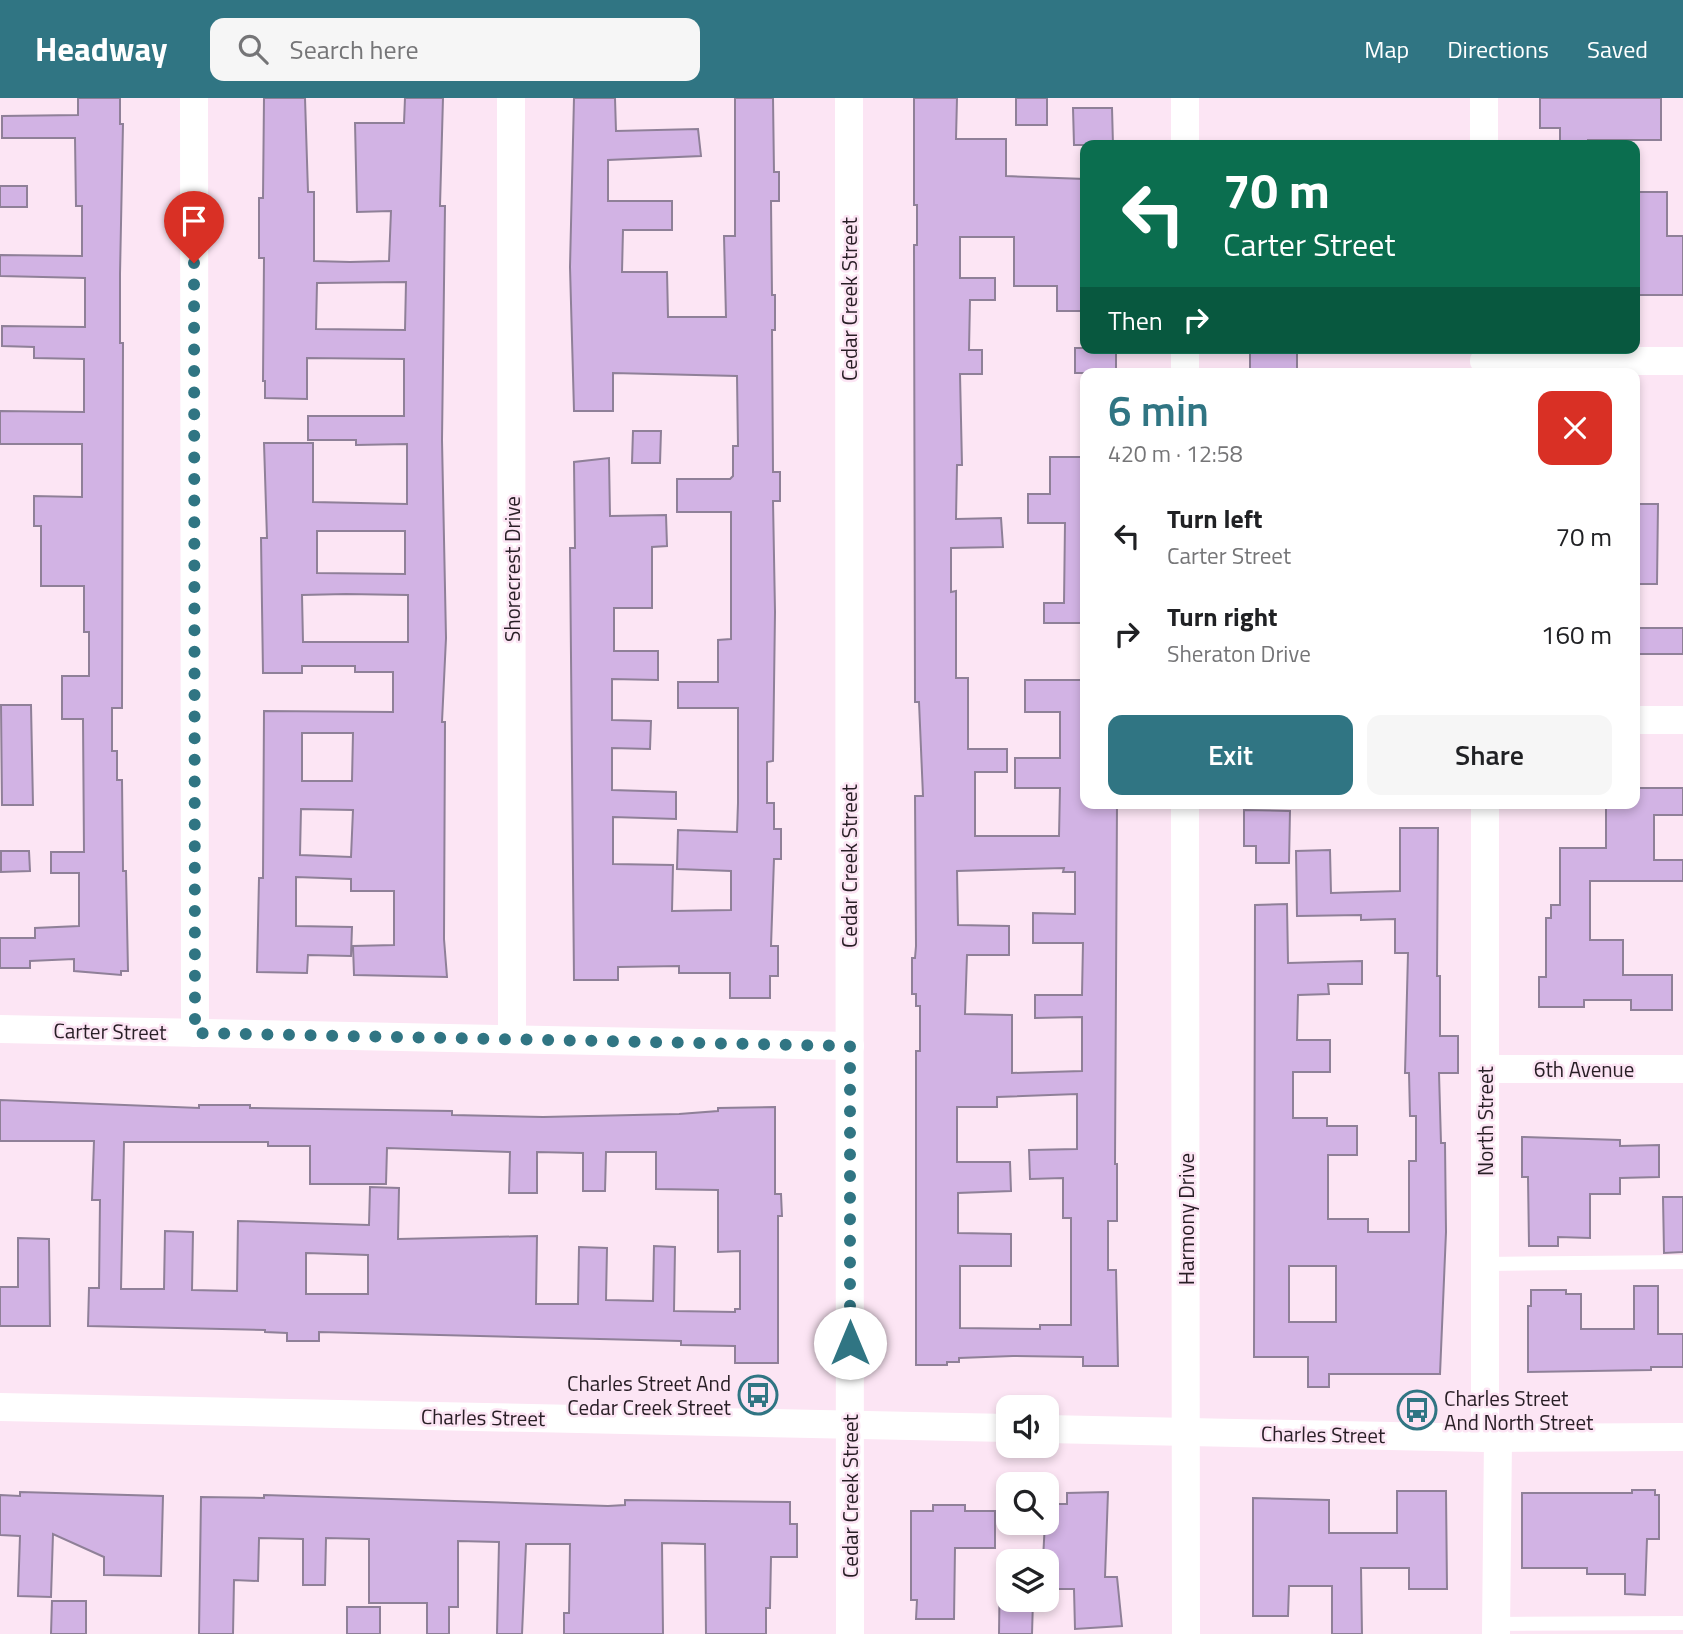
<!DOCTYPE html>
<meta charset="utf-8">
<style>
body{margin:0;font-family:"Titillium Web",sans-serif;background:#f6f6f6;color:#202124;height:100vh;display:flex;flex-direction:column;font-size:26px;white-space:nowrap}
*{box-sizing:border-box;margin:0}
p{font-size:23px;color:#757577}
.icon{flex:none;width:38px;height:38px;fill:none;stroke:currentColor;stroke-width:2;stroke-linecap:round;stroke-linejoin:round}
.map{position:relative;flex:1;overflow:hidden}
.side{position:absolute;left:1080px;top:270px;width:560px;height:441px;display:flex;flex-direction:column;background:#fff;border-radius:14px;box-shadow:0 4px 10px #0003}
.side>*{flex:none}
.top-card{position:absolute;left:1080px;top:42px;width:560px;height:214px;border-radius:14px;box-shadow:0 4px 10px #0003;background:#0b6e4f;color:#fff;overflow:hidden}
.buttons{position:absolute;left:996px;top:1297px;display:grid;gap:14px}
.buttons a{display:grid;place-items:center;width:63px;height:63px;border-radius:14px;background:#fff;box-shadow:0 4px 10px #0003;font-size:35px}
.pin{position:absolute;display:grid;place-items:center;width:60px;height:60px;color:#fff;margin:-72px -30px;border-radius:50% 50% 50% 0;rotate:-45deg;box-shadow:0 0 7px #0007}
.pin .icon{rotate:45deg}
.me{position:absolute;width:77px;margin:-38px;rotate:0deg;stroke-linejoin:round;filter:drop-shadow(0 0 5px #0008)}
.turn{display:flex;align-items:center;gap:24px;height:147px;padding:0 28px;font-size:32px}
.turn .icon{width:91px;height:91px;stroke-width:2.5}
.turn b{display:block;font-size:49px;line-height:60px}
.then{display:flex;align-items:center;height:66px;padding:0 28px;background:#0003;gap:14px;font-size:26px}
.round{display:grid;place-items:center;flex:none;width:74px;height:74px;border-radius:14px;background:#f6f6f6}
.overview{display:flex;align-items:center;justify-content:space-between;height:119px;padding:0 28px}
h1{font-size:42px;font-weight:600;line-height:52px;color:#307583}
.primary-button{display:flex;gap:14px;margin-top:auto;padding:14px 28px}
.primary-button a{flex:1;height:80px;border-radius:14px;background:#307583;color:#fff;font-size:28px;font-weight:600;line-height:80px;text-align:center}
.primary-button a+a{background:#f6f6f6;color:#202124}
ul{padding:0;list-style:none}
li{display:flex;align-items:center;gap:21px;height:98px;padding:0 28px}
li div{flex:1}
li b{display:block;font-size:26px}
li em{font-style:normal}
header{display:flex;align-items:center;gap:42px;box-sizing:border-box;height:98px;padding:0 35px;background:#307583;color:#fff}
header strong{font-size:33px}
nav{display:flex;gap:38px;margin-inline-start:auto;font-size:24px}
.search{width:490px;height:63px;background:#f6f6f6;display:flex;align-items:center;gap:18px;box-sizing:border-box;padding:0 24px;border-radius:14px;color:#757577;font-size:26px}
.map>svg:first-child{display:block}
.building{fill:#d2b3e4;stroke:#8f8098;stroke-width:2;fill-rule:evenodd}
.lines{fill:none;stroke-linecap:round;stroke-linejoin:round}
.service{stroke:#fff;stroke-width:14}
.minor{stroke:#fff;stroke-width:28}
.route{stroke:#307583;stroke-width:12;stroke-dasharray:0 21.6}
.labels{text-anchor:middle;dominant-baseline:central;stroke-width:5;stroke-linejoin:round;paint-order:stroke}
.street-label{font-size:21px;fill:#281e25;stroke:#fce5f4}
.poi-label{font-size:21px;fill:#281e25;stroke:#fce5f4;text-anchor:end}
</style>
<header>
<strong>Headway</strong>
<div class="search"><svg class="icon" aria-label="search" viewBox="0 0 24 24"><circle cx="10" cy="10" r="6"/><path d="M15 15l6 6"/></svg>Search here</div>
<nav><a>Map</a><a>Directions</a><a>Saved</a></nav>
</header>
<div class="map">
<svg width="1683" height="1536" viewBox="0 0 1683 1536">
<rect width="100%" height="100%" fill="#fce5f4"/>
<!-- building -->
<g class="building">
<polygon points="78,0 120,0 120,26 123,26 120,176 120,245 123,245 122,610 112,610 112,653 117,653 117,682 122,682 123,773 126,773 128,873 121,873 121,877 74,873 74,861 30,863 30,870 0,870 0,840 35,840 35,830 79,828 79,775 51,775 51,754 84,754 83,621 62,621 62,578 89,578 89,534 84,534 84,488 41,488 41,428 34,428 34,398 82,399 82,346 0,346 0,313 84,314 84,261 34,260 34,249 2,248 2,228 85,229 85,180 0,178 0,157 82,158 82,108 76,108 75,40 2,40 2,18 78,17"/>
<path d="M264,0H305L308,94H314V163L350,164L389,163L391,113L357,114L355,25H404L405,0H443L440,108H445L442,342L446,540L442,624H445L444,841L447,879L354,877L353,848L394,847V793H351V781L296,779V828L352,829L351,858L308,857L307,875L257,874L259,780H263L264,613L393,614V574H355V568H302V575H263L261,440H267L264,345H313V404L407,406V346L356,347V342H308V318H404V261L307,260V301L265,300V283H263L264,160H259V100H263ZM406,184L405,232L316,231L317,185ZM317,433H405V476L317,475ZM346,496L408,497V544H303L302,497ZM302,635H353L352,683H302ZM301,711L353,712L351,759L300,757Z"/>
<polygon points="574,0 615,0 616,33 698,31 701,58 608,62 608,103 672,103 672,132 623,132 622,174 667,174 668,219 726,219 724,138 735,138 735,0 773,0 774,74 779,74 779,103 771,103 772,197 775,197 775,232 772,232 773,374 780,374 780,403 773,403 775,514 773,663 767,664 767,705 774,705 774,731 781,731 781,761 774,761 771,848 778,848 778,878 770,878 770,900 730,900 730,875 679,875 679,868 618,869 618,882 574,882 570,450 575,450 574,364 609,360 610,418 666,417 667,448 652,449 652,510 614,510 614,553 658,553 658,582 612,581 612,622 651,623 650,651 612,650 612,692 676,694 676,721 613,719 613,766 673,767 672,813 731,812 731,773 677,771 678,732 737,734 738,705 738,610 678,610 678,584 718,584 718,542 731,541 731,414 677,414 677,381 730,381 733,378 733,348 738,348 737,278 613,275 613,313 574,313 570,169"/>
<path d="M914,0H957L956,41H1006V78L1085,81V213H1057V188H1014V139H960V180H995V202H970L969,252H982V276H960L962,367H957L956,421L1001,420L1003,449L951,450V494L956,493V580H968V651H1007V674H975V738H1059L1060,690H1015V660H1060V614H1025V582H1085V705H1117L1115,1066H1117V1123H1108V1172H1116L1118,1268H1083V1259L1013,1258L959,1260V1264H947V1267H916V953H920V908H916V896H912V860H915L916,848L915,698H923L919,604H915L914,147H917V107H914ZM1064,770L1063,774H1075V816L1033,815V845H1083L1082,897H1035V920L1082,919V973L1012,975V917L965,916L967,857H1009V828L958,827L957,773ZM1077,996V1051L1029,1052L1030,1081L1063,1080V1120H1071V1227H1040V1231L960,1230V1168H1011V1136L958,1135V1095L1011,1093L1010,1064H957V1009H997V999Z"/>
<rect x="1016" y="0" width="31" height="27"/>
<polygon points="1540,0 1661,0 1661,42 1588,42 1588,47 1560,47 1560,30 1540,30"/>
<polygon points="1073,10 1112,10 1113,47 1074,47"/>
<rect x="0" y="88" width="27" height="21"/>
<polygon points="1639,94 1667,94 1667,138 1683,138 1683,197 1634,197 1635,153 1639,153"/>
<rect x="1075" y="250" width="41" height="25"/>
<polygon points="1255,250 1297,250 1297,275 1250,275 1250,254 1255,254"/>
<polygon points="633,333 661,333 660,365 632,365"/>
<polygon points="1050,359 1085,359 1085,525 1044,525 1044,505 1064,505 1065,425 1028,425 1028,396 1050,396"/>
<polygon points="1634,406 1658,406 1657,486 1634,486"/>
<rect x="1634" y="530" width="49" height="26"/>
<polygon points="1,607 31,607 33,707 2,707"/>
<polygon points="1634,690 1683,690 1683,717 1654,717 1654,762 1683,762 1683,783 1590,783 1590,842 1623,842 1623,877 1672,877 1672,912 1631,912 1631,902 1584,902 1584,909 1539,909 1539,879 1546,879 1546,820 1551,820 1551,807 1560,807 1560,750 1606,750 1606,705 1634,705"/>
<polygon points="1244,712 1290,713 1289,765 1256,765 1256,748 1244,748"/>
<path d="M1400,730H1438L1437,878H1440V938H1458V975H1439L1441,1045H1445L1446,1134L1440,1276H1329V1289H1308V1259H1254L1255,807L1287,806L1288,865L1362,863V886H1328L1329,896L1298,897L1297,942H1330V974H1293V1020H1327V1028H1357V1057H1328V1121H1368V1134H1409V1063H1416V1018H1410L1409,975H1405L1408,855H1395V821L1361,822V817L1297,818L1296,753L1330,752L1331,795L1400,793ZM1289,1168H1336V1224H1289Z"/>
<polygon points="1,753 29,753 30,773 1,774"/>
<path d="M0,1002L199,1010V1007H250V1010L452,1013V1017L543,1019L679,1016L718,1013V1010L775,1009V1096H781L782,1118H778V1265H735V1248L681,1247V1243L319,1234V1243H287V1235L265,1234V1232L88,1228L89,1190H99L100,1102H92L94,1043H0ZM124,1044H268V1048H310V1086H386L387,1050L510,1054L509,1095H537V1054L583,1055V1093H605L606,1054H656V1091L718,1092V1154L740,1153V1211H735V1214L674,1213L675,1149L654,1148L653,1203L606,1202L607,1150L579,1149L578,1206H536L537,1138L398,1141L399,1090L370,1089L369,1127L238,1123L237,1193L192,1192L193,1134L165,1133L164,1191H121ZM306,1155L368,1157V1196H306Z"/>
<polygon points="1522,1039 1620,1042 1620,1048 1659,1047 1659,1079 1620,1080 1620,1096 1590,1096 1590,1140 1558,1139 1558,1148 1529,1148 1528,1079 1522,1079"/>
<polygon points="1663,1099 1683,1099 1683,1154 1664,1155"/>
<polygon points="18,1140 49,1141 50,1228 0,1228 0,1189 18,1189"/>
<polygon points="1634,1188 1658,1188 1658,1236 1683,1236 1683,1269 1651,1269 1651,1272 1528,1274 1528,1208 1531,1208 1531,1192 1566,1192 1566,1196 1581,1196 1581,1231 1634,1231"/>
<polygon points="1632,1392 1655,1392 1655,1397 1659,1397 1659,1441 1647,1441 1645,1497 1625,1496 1625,1476 1587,1476 1587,1470 1522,1470 1522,1395 1632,1395"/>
<polygon points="1397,1393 1446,1393 1447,1491 1409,1491 1409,1470 1361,1470 1362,1536 1332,1536 1332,1488 1289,1488 1288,1518 1253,1518 1253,1400 1329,1402 1329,1435 1397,1435"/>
<polygon points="20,1394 163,1398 161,1478 104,1477 104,1459 53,1436 51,1499 18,1498 20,1438 0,1437 0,1397 20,1398"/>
<polygon points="1108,1394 1105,1479 1117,1479 1122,1528 1075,1531 1074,1491 1046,1491 1046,1463 1008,1463 1008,1502 1033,1502 1032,1536 999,1536 1000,1460 1043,1461 1046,1406 1067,1406 1067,1395"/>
<polygon points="264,1397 608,1408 625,1407 625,1402 790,1404 790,1426 797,1426 797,1459 771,1459 770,1510 766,1510 766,1536 706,1536 705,1446 662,1445 663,1536 564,1536 564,1515 569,1515 570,1446 526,1446 522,1536 497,1536 499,1444 458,1443 458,1509 449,1509 449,1536 427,1536 427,1505 369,1505 369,1441 326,1440 325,1487 303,1487 303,1441 259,1440 258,1483 234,1482 233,1536 199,1536 201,1399 264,1400"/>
<polygon points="933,1407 965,1407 965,1413 995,1413 995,1450 955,1450 954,1521 916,1521 917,1502 911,1502 911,1413 933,1413"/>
<polygon points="52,1503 86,1503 86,1536 51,1536"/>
<rect x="347" y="1509" width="33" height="27"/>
</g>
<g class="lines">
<!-- service -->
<g class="service">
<polyline points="1486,1166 1683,1164"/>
<polyline points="1496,1526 1683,1525"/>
</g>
<!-- minor -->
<g class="minor">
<polyline points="194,0 195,935"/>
<polyline points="511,0 512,941"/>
<polyline points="849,0 850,1536"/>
<polyline points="1185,0 1185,47"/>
<polyline points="1484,0 1484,47"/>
<polyline points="1185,250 1185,275"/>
<polyline points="1484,263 1683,263"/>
<polyline points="1634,622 1683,622"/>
<polyline points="1185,705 1186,1536"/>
<polyline points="1485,705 1485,1340"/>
<polyline points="0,931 850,948"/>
<polyline points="1485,971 1683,971"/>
<polyline points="0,1309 1008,1330"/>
<polyline points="1046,1331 1485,1340 1683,1339"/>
<polyline points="1496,1536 1498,1340"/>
</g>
</g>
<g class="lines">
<!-- route -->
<polyline class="route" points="194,165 195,935 850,948 850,1245"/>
</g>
<!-- icons -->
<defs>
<symbol id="bus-ring" viewBox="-11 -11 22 22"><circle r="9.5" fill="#fce5f4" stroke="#307583" stroke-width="1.5"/><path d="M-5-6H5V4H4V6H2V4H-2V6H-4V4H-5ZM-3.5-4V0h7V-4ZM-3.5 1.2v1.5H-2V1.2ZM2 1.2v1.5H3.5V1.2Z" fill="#307583"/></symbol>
</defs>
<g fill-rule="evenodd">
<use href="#bus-ring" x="736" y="1275" width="44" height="44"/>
<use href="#bus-ring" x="1395" y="1290" width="44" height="44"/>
</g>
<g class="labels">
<!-- street labels -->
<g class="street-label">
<text transform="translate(849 201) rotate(-90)">Cedar Creek Street</text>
<text transform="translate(512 471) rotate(-90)">Shorecrest Drive</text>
<text transform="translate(849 768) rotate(-90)">Cedar Creek Street</text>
<text transform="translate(110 933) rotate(1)">Carter Street</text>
<text x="1584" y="971">6th Avenue</text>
<text transform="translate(1485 1023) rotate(-90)">North Street</text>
<text transform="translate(1186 1121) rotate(-90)">Harmony Drive</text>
<text transform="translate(483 1319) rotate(1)">Charles Street</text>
<text transform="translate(1323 1336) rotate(1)">Charles Street</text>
<text transform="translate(850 1398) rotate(-90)">Cedar Creek Street</text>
</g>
<!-- poi labels -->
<g class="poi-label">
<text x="731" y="1285">Charles Street And<tspan x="731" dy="24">Cedar Creek Street</tspan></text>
<text x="1444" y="1300" text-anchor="start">Charles Street<tspan x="1444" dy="24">And North Street</tspan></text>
</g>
</g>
</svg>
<div class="buttons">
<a><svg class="icon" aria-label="sound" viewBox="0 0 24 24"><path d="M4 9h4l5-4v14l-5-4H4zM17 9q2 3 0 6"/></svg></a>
<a><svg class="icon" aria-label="search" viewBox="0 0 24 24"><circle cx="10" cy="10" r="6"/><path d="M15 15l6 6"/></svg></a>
<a><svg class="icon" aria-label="layers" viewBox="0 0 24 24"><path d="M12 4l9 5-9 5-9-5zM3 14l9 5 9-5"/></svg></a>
</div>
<div class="pin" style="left:194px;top:165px;background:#d93025"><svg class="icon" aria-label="arrive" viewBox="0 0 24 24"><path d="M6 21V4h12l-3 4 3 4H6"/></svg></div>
<svg class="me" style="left:850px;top:1245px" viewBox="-20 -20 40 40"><circle r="19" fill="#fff"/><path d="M0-13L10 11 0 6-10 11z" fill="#307583"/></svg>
<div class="top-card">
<div class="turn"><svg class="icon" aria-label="left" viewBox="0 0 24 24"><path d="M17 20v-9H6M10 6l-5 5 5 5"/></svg><div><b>70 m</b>Carter Street</div></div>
<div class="then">Then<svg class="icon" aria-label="right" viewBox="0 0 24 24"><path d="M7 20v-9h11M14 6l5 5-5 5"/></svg></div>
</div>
<section class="side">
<div class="overview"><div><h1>6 min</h1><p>420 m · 12:58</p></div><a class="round" style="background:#d93025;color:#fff"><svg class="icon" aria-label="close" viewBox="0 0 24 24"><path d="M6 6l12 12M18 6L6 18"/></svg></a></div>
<ul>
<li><svg class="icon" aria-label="left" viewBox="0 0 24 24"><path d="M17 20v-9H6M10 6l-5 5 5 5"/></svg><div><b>Turn left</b><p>Carter Street</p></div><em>70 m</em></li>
<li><svg class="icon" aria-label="right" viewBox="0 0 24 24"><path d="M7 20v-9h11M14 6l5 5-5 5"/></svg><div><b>Turn right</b><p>Sheraton Drive</p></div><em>160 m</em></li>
</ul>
<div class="primary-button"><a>Exit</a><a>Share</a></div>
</section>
</div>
